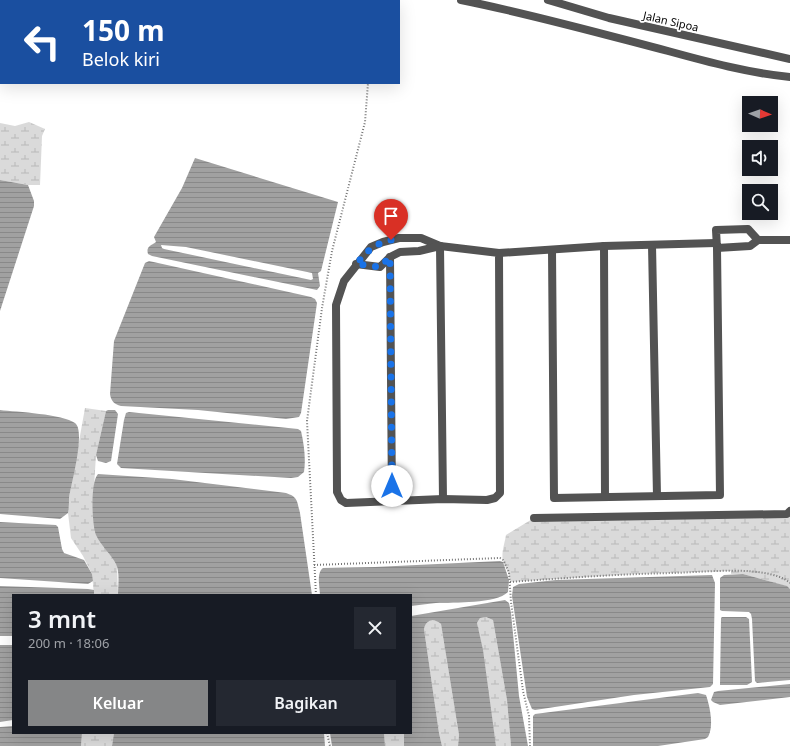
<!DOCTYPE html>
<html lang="id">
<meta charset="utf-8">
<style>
body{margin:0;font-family:"Noto Sans",sans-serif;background:#242831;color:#f1f3f6;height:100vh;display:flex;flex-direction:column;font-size:15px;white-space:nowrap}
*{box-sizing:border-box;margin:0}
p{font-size:13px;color:#9ea1a6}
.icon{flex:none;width:22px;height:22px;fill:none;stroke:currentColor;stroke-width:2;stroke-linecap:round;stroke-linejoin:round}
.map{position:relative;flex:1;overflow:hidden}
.sheet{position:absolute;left:12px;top:594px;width:400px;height:140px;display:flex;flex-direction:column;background:#171b24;border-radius:0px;box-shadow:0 4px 16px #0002}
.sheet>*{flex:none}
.banner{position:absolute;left:0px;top:0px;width:400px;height:84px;box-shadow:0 4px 16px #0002;background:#1a4fa0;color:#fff;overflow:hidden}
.needle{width:26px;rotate:92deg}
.buttons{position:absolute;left:742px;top:96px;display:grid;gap:8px}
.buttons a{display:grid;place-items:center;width:36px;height:36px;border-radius:0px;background:#171b24;box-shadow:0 4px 16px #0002;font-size:20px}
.pin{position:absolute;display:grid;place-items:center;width:34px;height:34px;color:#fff;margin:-41px -17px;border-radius:50% 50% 50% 0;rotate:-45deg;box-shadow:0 0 4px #0007}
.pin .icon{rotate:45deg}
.me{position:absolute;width:44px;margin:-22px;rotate:0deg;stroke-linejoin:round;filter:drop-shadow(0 0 3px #0008)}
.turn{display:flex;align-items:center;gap:14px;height:84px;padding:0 16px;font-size:18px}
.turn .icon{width:52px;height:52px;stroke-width:2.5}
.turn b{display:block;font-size:28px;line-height:34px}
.round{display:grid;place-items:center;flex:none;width:42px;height:42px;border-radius:0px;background:#242831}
.head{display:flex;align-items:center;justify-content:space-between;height:68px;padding:0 16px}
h1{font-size:24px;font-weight:600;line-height:30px}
.cta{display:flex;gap:8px;margin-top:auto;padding:8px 16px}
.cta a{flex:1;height:46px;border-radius:0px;background:#858687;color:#fff;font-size:16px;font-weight:600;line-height:46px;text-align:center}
.cta a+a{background:#242831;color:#f1f3f6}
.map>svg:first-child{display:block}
.wetland{fill:url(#wetland-marsh)}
.water{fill:url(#water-rules);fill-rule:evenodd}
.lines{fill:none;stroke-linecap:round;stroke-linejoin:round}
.path{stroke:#757575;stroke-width:2;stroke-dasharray:1 2;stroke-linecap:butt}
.street{stroke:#535353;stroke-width:8}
.route{stroke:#1a73e8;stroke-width:7;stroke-dasharray:0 12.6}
.labels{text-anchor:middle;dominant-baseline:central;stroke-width:3.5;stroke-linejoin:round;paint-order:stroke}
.street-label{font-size:11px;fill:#000;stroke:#fff}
</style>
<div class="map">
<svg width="790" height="746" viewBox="0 0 790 746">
<defs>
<pattern id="wetland-marsh" width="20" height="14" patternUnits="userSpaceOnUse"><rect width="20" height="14" fill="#dadada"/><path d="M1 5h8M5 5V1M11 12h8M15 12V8" fill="none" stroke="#b9b9b9"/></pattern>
<pattern id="water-rules" width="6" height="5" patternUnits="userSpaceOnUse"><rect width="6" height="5" fill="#a1a1a1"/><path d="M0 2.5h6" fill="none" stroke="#898989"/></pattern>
</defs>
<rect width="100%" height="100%" fill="#fff"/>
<!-- wetland -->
<g class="wetland">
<polygon points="29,122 45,129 42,136 40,185 28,185 0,180 0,123 15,126"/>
<polygon points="85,408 106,411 96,455 94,487 117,565 118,595 94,595 92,574 83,556 71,538 68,513 69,497"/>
<path d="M790,511V589L786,586L743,574H731V571L636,574L510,582C509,572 506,569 503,561C501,553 505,542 506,535L534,518Z"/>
<polygon points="486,617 493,620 507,700 511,746 496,746 477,623 480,618"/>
<polygon points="429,620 438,621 441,624 459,735 458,746 442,746 439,733 424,629 425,624"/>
<polygon points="82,733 114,733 112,746 81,746"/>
<polygon points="384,733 404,733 404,746 385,746"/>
</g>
<!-- water -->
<g class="water">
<path d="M195,158L338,202L321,271L318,273L320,286L317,290L152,256L148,254C146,247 150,246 156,242L154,237L182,188ZM161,245L186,247L312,273L313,279L311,280L164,249L162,248Z"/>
<polygon points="0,180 28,185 34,201 34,206 0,311"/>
<path d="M149,261L311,297L315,299L317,303L301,413L299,417L286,419L198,410L121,406C114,404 111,401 110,394L114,341L145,263Z"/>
<path d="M0,410C17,412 63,414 75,423C86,431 71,484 69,498C69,503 69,508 68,513L60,519L0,514Z"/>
<polygon points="108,410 115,410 118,414 111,461 106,463 98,461 96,455 106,411"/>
<path d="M129,412L298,429L301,431C304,444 306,459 304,472L298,477L291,478L121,468L117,464L124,420L126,413Z"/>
<path d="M98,474L172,479L286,493C298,497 297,501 300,513L312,595H118C118,586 120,572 116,564C111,554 101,546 96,535C92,525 90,482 98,474Z"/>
<polygon points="0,522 56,525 58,527 62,549 64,553 84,560 92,574 93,581 88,584 0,578"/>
<path d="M500,561L503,562L509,580L508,592C496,604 454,602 436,603C427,604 419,605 411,606V595H320C320,587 316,573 323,568L375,567Z"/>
<polygon points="743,574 787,586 790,589 790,680 757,683 755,681 752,619 751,614 749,612 722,611 720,610 720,578 724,575"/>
<polygon points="712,575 715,583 713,684 710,687 634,695 535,710 532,709 527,697 512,596 513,587 519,584 556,580"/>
<polygon points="0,586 88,589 94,590 94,595 13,595 13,636 0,636"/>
<path d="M505,600L509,603L511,613L519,696L528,746H511L507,700L493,620L486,617L480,618L477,623L483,650L496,746H458L459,735L441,624C434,618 426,619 424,629L439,733L442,746H404V733H411V616Z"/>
<polygon points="722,617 746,617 749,619 752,682 747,685 720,685 721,618"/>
<polygon points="0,645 13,645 13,720 0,722"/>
<polygon points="790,684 790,697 720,705 713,702 711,700 714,692 718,691"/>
<path d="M698,693L706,695C710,707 714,726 708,737L705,739L658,746H533V716L535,714Z"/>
<polygon points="13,726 13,733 82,733 81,746 0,746 0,727"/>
<polygon points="114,733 324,733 325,746 112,746"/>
<polygon points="330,733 384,733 385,746 332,746"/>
</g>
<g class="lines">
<!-- path -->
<g class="path">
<polyline points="372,1 372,0"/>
<polyline points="314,565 500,558 503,560 509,572 511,602 523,691 529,716 530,746"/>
<path d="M510,582C564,578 619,574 674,573C698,572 723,570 747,571C760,572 780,574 790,583"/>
<polyline points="316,595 307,421 322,308 332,251 365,122 368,83"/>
<polyline points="327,733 330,746"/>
</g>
<!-- street -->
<g class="street">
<path d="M461,0C531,14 599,33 668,51C708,62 749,73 790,77"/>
<polyline points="548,0 609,18 790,59"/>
<polyline points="758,240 748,229 716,230 717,248 750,246 758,240 790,240"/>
<polyline points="652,245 657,496"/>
<polyline points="440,246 443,499"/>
<polyline points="604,246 605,497"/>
<polyline points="552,250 554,498 720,495 717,248"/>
<polyline points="499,253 500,493 495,498 487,500 443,499 346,503 341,500 337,492 336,305 344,281 371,247 383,242 399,238 421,238 440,246 499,253 604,246 716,243"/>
<polyline points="390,257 392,501"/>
<polyline points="356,264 380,267 390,257 400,252 419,251 440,246"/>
<polyline points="534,518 787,514 790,511"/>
</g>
</g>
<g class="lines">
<!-- route -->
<path class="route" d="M391,240C373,244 368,251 356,264L380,267L390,257L392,486"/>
</g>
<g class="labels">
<!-- street labels -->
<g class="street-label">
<text transform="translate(671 21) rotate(13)">Jalan Sipoa</text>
</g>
</g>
</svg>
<div class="buttons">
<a><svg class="needle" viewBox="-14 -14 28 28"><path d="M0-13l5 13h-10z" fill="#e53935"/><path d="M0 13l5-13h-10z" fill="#9ea1a6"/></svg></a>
<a><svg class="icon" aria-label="sound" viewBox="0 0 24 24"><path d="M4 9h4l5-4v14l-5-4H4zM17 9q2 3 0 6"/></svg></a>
<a><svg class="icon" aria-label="search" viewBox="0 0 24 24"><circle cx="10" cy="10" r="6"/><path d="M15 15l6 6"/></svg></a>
</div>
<div class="pin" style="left:391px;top:240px;background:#d93025"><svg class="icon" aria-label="arrive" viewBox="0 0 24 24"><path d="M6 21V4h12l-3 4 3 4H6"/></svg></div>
<svg class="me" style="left:392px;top:486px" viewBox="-20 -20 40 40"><circle r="19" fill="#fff"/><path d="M0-13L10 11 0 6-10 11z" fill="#1a73e8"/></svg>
<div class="banner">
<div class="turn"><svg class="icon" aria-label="left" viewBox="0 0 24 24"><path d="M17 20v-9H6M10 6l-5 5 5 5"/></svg><div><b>150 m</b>Belok kiri</div></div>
</div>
<section class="sheet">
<div class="head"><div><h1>3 mnt</h1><p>200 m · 18:06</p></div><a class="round"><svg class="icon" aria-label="close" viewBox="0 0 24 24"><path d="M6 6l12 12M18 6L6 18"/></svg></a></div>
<div class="cta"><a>Keluar</a><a>Bagikan</a></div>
</section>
</div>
